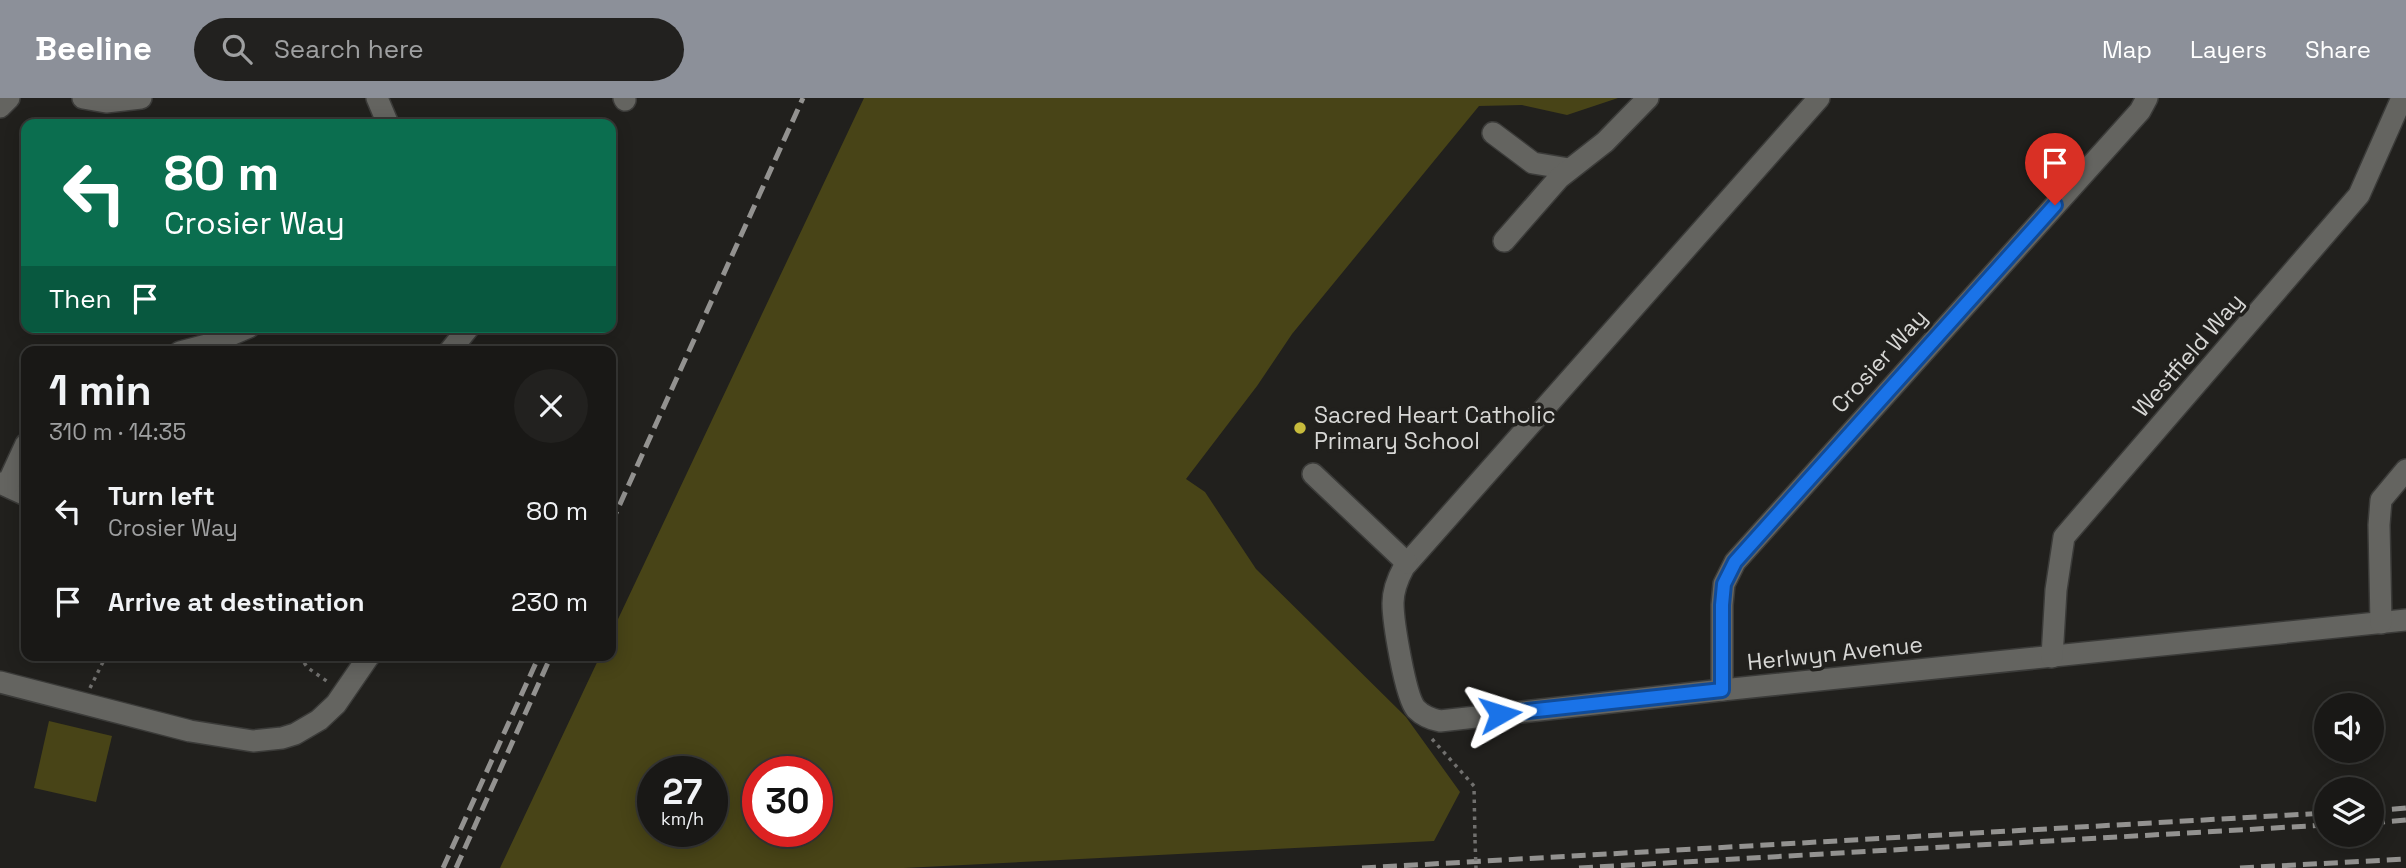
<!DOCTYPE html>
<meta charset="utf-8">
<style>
body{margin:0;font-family:"Space Grotesk",sans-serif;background:#22211f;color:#f1f3f6;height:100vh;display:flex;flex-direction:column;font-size:26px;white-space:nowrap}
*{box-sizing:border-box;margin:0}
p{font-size:23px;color:#9fa0a1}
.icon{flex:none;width:38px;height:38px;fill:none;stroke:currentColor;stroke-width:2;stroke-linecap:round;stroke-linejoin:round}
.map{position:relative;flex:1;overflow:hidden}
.drawer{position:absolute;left:21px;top:248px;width:595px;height:315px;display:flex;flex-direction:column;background:#191816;border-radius:14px;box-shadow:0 4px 18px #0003,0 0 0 2px #373735}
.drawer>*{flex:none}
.guide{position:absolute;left:21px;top:21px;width:595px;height:214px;border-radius:14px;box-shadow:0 4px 18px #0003,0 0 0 2px #373735;background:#0b6e4f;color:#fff;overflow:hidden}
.tools{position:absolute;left:2314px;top:595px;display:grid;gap:14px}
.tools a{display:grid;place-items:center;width:70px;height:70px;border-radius:50%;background:#191816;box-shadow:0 4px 18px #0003,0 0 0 2px #373735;font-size:35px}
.speed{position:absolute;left:637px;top:658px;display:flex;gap:14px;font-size:35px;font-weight:700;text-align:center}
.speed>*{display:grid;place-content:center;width:91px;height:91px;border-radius:50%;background:#191816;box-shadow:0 4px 18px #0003,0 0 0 2px #373735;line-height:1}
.speed small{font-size:18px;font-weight:400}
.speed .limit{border:10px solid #d22;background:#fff;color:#111}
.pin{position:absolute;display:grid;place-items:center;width:60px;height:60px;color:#fff;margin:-72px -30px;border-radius:50% 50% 50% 0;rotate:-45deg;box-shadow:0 0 7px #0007}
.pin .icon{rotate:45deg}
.me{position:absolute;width:77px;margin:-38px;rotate:84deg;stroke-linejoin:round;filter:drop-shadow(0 0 5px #0008)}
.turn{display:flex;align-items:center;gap:24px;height:147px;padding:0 28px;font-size:32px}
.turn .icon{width:91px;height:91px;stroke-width:2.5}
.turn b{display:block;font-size:49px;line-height:60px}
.then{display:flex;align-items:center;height:66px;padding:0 28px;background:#0003;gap:14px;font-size:26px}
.round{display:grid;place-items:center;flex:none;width:74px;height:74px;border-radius:37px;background:#22211f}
.overview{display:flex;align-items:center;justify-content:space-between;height:119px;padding:0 28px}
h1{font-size:42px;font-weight:600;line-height:52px}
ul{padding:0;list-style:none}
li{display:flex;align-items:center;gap:21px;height:91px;padding:0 28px}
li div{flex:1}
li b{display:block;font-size:26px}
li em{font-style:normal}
header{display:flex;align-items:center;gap:42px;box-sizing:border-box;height:98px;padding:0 35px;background:#8c9099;color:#fff}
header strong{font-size:33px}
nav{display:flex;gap:38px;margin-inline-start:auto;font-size:24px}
.search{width:490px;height:63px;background:#22211f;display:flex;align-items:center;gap:18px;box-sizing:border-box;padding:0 24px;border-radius:38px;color:#9fa0a1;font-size:26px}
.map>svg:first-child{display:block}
.green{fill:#484417;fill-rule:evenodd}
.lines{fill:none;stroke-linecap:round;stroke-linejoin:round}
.minor-casing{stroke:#3b3b39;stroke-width:24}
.path{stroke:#71706e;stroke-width:3.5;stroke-dasharray:3.5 5;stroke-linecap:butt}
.minor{stroke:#646460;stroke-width:21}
.rail{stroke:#939290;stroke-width:5;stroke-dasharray:14 7;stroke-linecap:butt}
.path-bridge{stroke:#71706e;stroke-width:3.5;stroke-dasharray:3.5 5;stroke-linecap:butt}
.route-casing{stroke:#114b97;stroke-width:18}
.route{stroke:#1a73e8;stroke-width:12}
.poi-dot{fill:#c7bb3c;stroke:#21201d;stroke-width:2.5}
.labels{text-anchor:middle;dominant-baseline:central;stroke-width:7;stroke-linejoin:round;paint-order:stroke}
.street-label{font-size:23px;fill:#d7d7d5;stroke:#21201d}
.poi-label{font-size:23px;fill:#d7d7d5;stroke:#21201d;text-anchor:start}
</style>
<header>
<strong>Beeline</strong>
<div class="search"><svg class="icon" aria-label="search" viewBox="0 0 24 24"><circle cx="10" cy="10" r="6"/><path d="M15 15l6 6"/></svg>Search here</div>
<nav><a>Map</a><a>Layers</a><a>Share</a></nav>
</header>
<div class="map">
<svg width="2406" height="770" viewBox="0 0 2406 770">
<rect width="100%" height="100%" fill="#21201d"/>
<!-- green -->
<g class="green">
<path d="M864,0H1618L1567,17L1522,7L1479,8L1292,236L1257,288L1186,381L1205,394L1256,471L1406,619L1460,694L1434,743L904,770H500L600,558H611V536ZM653,674H712V733H653ZM758,674H817V733H758Z"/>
<polygon points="49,623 112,638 96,704 34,690"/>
</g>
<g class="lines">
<defs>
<g id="minor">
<polyline points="83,0 106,4 141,0"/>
<polyline points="377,0 388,26"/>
<polyline points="624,0 625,2"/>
<path d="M1819,0L1404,469C1398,480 1393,491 1393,505C1393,523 1405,598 1416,611C1423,618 1430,621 1440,623L1722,592L2406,522"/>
<polyline points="0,9 9,0"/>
<polyline points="1493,35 1533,65 1569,71"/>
<polyline points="1504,143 1559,80 1605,44 1648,0"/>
<polyline points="180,254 207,247 249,229"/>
<polyline points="449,254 469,229"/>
<polyline points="1313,376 1407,465"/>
<polyline points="0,385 26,397"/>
<polyline points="7,387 26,346"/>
<polyline points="2381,525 2379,427 2381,402 2406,372"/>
<polyline points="2052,559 2056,492 2064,439 2359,97 2402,0"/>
<polyline points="0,584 190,633 253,643 282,640 295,636 319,622 336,606 369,558"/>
<polyline points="1722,592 1722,507 1724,486 1735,464 2140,13 2147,0"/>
</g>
</defs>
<!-- minor casing -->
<use href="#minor" class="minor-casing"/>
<!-- path -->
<g class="path">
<polyline points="299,558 308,570 328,584"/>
<polyline points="90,590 106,558"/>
<polyline points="1432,641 1474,688 1475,742"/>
</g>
<!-- minor -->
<use href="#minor" class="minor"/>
<!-- rail -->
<g class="rail">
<polyline points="611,426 803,0"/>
<polyline points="2371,713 2406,710"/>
<polyline points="2371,725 2406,722"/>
<polyline points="443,770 539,558"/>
<polyline points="456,770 551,558"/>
<polyline points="1362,770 2326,715"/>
<polyline points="1579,770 2326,727"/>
<polyline points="2240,770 2406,761"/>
</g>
<!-- path-bridge -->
<polyline class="path-bridge" points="1475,742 1476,770"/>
</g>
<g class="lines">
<defs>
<polyline id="route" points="1500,616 1722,592 1722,507 1724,486 1735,464 2055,107"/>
</defs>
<!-- route casing -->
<use href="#route" class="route-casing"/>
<!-- route -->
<use href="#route" class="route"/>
</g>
<!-- markers -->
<circle class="poi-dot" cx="1300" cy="330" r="7"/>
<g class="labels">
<!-- street labels -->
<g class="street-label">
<text transform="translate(2188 257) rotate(-49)">Westfield Way</text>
<text transform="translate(1879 263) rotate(-48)">Crosier Way</text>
<text transform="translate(1835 555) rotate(-6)">Herlwyn Avenue</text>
</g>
<!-- poi labels -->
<g class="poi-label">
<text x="1314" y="317">Sacred Heart Catholic<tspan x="1314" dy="26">Primary School</tspan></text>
</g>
</g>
</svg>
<div class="tools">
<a><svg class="icon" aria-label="sound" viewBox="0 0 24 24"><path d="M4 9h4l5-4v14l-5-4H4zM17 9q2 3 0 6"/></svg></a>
<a><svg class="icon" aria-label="layers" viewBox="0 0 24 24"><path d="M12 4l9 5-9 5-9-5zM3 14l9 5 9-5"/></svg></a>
</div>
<div class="speed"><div>27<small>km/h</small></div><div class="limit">30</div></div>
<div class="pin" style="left:2055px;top:107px;background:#d93025"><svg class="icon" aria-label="arrive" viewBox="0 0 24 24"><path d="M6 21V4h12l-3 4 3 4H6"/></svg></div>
<svg class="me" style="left:1500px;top:616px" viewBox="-20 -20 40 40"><path d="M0-17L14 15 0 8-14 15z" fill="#1a73e8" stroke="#fff" stroke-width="4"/></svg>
<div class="guide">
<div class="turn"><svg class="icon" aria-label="left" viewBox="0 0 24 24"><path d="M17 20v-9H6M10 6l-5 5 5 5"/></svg><div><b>80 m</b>Crosier Way</div></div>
<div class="then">Then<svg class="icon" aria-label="arrive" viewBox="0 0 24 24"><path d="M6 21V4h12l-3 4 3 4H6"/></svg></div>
</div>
<section class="drawer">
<div class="overview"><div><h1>1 min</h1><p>310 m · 14:35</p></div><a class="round"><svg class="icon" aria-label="close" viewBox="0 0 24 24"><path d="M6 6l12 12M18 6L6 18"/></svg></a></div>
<ul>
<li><svg class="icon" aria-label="left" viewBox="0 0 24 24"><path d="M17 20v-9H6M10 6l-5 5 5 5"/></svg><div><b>Turn left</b><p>Crosier Way</p></div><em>80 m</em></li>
<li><svg class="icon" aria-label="arrive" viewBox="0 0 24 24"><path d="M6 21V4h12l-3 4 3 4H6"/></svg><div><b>Arrive at destination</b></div><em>230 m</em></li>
</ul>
</section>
</div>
